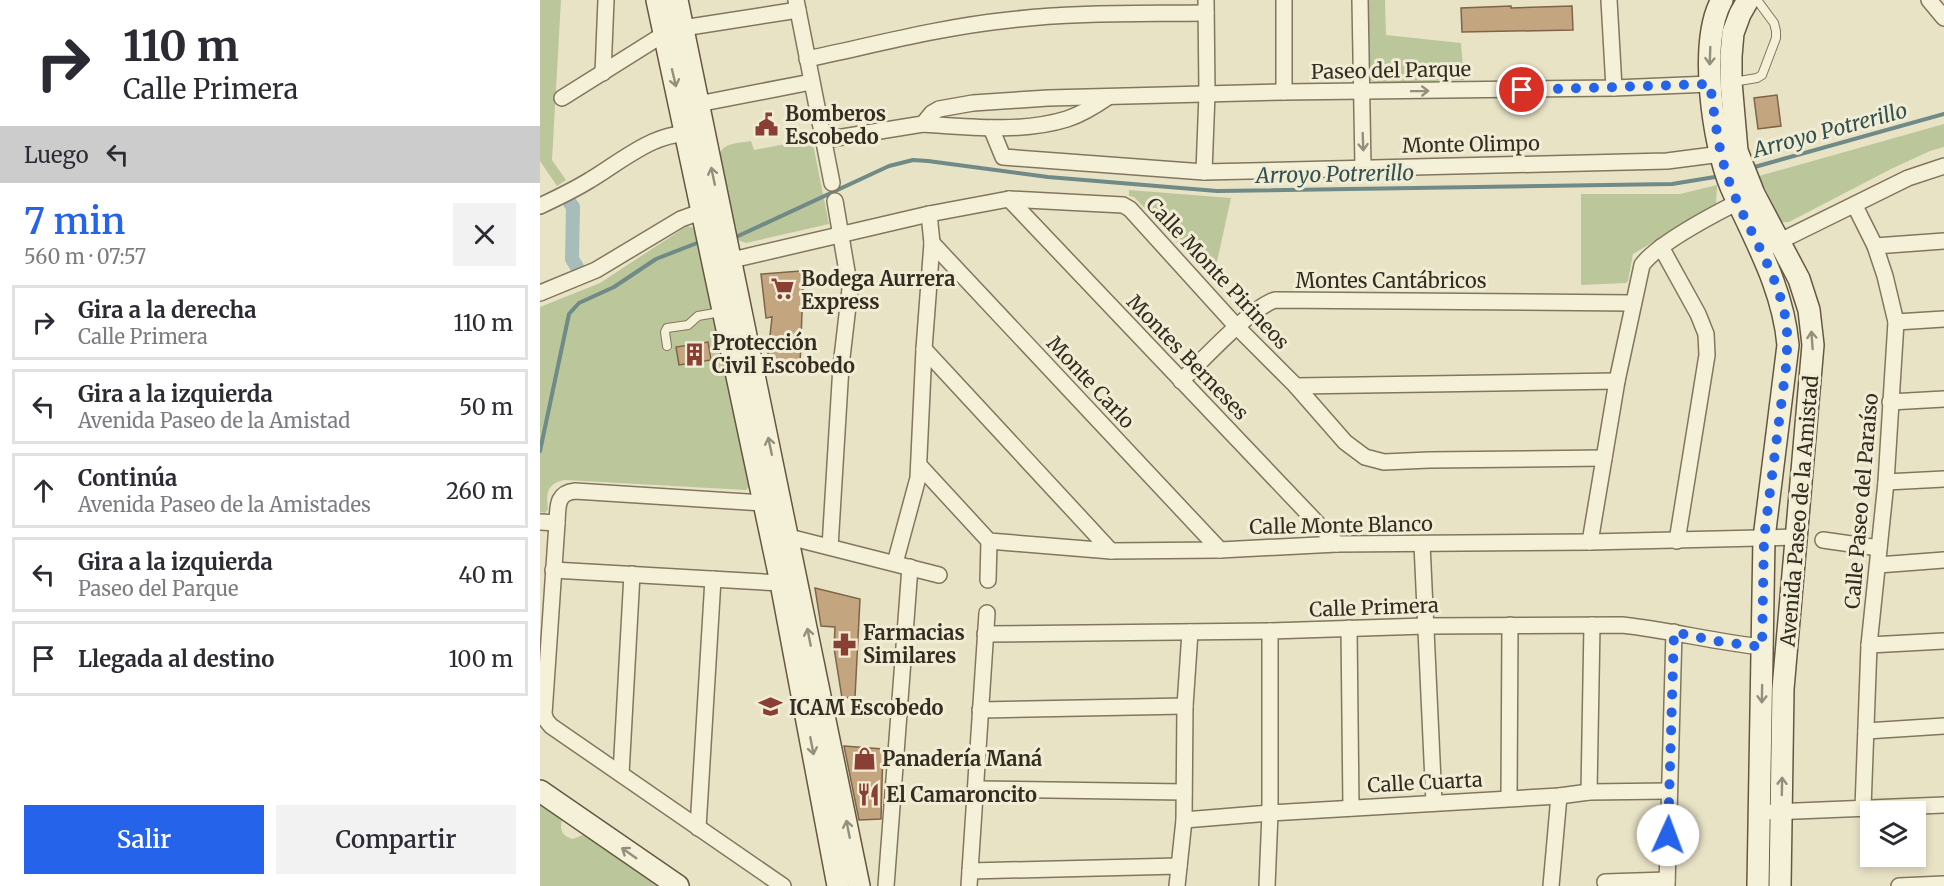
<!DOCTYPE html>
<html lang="es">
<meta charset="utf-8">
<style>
body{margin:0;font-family:Merriweather,serif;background:#f2f2f3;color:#2b2b33;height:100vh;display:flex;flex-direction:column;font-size:22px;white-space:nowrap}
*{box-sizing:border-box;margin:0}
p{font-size:20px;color:#7c7c81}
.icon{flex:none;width:33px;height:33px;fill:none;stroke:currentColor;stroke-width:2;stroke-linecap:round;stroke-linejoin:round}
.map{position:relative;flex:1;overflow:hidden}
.details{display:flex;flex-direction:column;background:#fff;width:540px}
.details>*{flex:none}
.hud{background:#fff;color:#2b2b33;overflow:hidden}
.controls{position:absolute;left:1320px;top:801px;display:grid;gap:12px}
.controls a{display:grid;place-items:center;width:66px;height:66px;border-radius:0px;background:#fff;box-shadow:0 3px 9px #0003;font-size:30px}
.pin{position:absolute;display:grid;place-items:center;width:51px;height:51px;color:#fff;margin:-26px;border:3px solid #fff;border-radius:50%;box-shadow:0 2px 6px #0007}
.me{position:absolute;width:66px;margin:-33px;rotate:2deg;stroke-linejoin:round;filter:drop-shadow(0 0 4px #0008)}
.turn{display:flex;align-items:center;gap:21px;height:126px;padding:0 24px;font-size:27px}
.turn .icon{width:78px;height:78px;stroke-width:2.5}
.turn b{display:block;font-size:42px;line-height:51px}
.then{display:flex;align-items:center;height:57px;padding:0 24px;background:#0003;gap:12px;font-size:22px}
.round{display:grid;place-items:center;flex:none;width:63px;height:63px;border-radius:0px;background:#f2f2f3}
.summary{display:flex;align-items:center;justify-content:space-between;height:102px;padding:0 24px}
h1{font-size:36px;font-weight:600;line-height:45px;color:#2563eb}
.button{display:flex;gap:12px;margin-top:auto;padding:12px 24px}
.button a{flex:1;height:69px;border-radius:0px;background:#2563eb;color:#fff;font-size:24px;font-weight:600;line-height:69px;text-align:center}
.button a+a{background:#f2f2f3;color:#2b2b33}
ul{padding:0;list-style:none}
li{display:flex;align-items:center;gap:18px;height:75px;margin:0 12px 9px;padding:0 12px;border:3px solid #e1e1e2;border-radius:0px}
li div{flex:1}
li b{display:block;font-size:22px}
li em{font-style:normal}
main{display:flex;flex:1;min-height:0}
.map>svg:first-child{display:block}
.green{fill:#bbc69b}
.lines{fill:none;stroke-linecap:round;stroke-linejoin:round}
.stream{stroke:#6f8a87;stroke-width:4}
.canal{stroke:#a7bdba;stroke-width:14}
.building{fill:#c3a580;stroke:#7f6447;stroke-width:1.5}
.lane-casing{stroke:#82765e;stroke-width:10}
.street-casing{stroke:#82765e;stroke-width:18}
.secondary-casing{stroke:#645741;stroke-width:24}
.lane{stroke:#f5f0d8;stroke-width:8}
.street{stroke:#f5f0d8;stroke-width:15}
.secondary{stroke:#f5f0d8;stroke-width:21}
.oneway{stroke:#948e7c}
.route{stroke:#2563eb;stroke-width:10;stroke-dasharray:0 18}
.labels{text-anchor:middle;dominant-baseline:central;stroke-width:6;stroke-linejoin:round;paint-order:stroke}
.street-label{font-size:20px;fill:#342c20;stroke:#f1edd5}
.poi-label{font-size:20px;font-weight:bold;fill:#342c20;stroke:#f1edd5;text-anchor:start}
.water-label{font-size:21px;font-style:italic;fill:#315052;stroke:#f1edd5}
</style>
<main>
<section class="details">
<div class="hud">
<div class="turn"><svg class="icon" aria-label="right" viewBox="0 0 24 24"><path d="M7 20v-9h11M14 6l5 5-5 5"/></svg><div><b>110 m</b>Calle Primera</div></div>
<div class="then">Luego<svg class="icon" aria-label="left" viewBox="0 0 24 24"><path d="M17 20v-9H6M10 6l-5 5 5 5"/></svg></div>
</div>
<div class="summary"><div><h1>7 min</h1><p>560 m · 07:57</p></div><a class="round"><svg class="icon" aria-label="close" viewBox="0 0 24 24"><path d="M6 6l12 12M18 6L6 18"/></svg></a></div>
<ul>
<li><svg class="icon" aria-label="right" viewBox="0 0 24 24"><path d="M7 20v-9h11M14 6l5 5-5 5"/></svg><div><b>Gira a la derecha</b><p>Calle Primera</p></div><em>110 m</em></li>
<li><svg class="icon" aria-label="left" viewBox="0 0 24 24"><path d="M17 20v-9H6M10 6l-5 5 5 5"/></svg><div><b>Gira a la izquierda</b><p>Avenida Paseo de la Amistad</p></div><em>50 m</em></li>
<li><svg class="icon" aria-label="ahead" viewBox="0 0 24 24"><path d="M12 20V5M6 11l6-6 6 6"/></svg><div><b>Continúa</b><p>Avenida Paseo de la Amistades</p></div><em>260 m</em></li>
<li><svg class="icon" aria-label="left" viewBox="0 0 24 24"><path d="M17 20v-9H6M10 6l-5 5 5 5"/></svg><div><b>Gira a la izquierda</b><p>Paseo del Parque</p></div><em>40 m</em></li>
<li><svg class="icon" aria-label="arrive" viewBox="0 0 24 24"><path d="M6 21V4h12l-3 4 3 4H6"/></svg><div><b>Llegada al destino</b></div><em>100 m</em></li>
</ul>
<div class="button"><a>Salir</a><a>Compartir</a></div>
</section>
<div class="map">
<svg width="1404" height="886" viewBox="0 0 1404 886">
<rect width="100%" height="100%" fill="#e9e3c6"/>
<!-- green -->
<g class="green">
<polygon points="0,0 21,0 12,160 26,180 17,186 0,161"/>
<polygon points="828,0 845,0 846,35 921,43 924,80 836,83 830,80"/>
<polygon points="1404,124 1404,147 1390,151 1351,169 1249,222 1241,222 1219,176"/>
<path d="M272,139L289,224L206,243L198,240L180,153C185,142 201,143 211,141L214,150Z"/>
<polygon points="1177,185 1176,204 1093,254 1088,281 1086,283 1041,285 1041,194 1140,194"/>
<polygon points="589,190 691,198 673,280 594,197 589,196"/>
<path d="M147,226L152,227L154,230L209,487L206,490L25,480C7,483 6,493 8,509L5,513L0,512V307L60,283Z"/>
<path d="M0,804L22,820C19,830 23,837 33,839L45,834L117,886H0Z"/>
</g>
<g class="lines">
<!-- stream -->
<g class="stream">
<polyline points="1211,168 1404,114"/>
<polyline points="196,237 349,166 373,160 388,161 508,177 677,191 1132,184 1181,176"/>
<polyline points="0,451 29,314 39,303 74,287 116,259 157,243"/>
</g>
<!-- canal -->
<polyline class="canal" points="30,203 33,207 32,259 37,267"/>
</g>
<!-- building -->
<g class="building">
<polygon points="971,6 971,8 1032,6 1033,30 922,32 921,8"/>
<polygon points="1237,95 1241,126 1218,129 1214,98"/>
<polygon points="260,271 265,303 262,313 260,365 237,364 228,354 232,317 226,318 221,274"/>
<polygon points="168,342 171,360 139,365 136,347"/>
<polygon points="275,588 320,599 315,697 302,698 294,648 295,627 281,626"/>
<polygon points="304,746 343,749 341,819 319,820"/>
</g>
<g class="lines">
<defs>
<g id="lane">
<polyline points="1193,82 1217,78 1222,75 1236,38 1236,31 1234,23 1217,0"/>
<polyline points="127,346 125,332 127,328 148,325 158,316 181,312"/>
</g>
<g id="street">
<polyline points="256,0 292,183"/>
<polyline points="744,0 744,92"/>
<polyline points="820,0 823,167"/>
<polyline points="1069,0 1074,88"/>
<polyline points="1389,0 1404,18"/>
<polyline points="143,28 258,10"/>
<path d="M267,59C334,45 401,27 469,20C534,12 601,14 666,13"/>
<polyline points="63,73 66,0"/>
<polyline points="22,98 124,34"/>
<polyline points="158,104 271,82"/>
<path d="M383,124C428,127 482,133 527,119C542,114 555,106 568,97"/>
<polyline points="451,128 463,157 664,172 1127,161 1189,153"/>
<polyline points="284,140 383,124 392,113 399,109 433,103 508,98 744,92 1074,88 1170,84"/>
<polyline points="664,172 667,94 666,0"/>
<polyline points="469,199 797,544"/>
<path d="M0,206C17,198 34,190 50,180C79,163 120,127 155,135"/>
<polyline points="1315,206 1335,246 1345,276 1356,322 1346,482 1329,645 1323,808"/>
<polyline points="392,243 680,550"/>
<polyline points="1230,246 1368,178 1404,166"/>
<polyline points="1335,246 1404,241"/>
<polyline points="1121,247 1158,314 1166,334 1167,355 1137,541"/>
<polyline points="192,260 389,214 469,199 583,205 590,209 697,327 756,386 805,442 825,457 844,462 889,460 1064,458"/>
<polyline points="0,293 56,270 141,219 163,211"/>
<polyline points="1356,322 1404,319"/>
<polyline points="384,349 571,551"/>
<path d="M641,381C663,360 709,309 735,300L1092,303"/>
<polyline points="756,386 1077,381"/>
<polyline points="1350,402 1404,399"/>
<polyline points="379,465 449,541 571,551 680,550 797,544 1050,542 1257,537"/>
<polyline points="1346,482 1404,479"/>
<path d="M223,503L35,491C16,493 18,507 17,523L4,714L6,720L11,726L243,886"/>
<polyline points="0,522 17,523"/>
<polyline points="240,538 249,537 399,575"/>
<polyline points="1283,540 1339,548"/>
<path d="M1050,542L1077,381L1102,265C1118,243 1180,211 1206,198"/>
<polyline points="882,544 894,803"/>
<polyline points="290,547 301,366 310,289 295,201"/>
<polyline points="355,563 378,478 384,349 392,243 389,214"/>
<polyline points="1338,565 1404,560"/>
<polyline points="13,570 241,583"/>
<polyline points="448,580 449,541"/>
<polyline points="809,628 811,808"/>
<path d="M445,634L730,631L885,626L1082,625C1129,630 1175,642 1222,647"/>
<polyline points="1329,645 1404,641"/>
<polyline points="440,710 645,706"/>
<polyline points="1326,731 1404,726"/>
<polyline points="81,774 92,574"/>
<polyline points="436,789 644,792"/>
<polyline points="1049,792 1052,625"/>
<polyline points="969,798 970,625"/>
<polyline points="1232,812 1404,805"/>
<polyline points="644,820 730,813 1019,796 1049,792 1129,791"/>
<polyline points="158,828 173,579"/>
<polyline points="430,871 639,866"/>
<polyline points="1065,882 1127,880"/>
<polyline points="346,886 370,567"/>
<polyline points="429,886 447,613"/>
<polyline points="637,886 644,820 645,706 650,632"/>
<polyline points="727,886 730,813 730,631"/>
<polyline points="1011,886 1019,796"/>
<polyline points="1127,886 1134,632"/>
<polyline points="1359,886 1404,884"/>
</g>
<g id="secondary">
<polyline points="117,0 241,583 298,886"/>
<polyline points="137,0 319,886"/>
<path d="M1182,0C1158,41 1173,145 1191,187C1214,239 1243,287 1248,345L1224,538L1218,886"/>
<polyline points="1208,0 1200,14 1193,33 1191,56 1191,82 1197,151 1214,194 1259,279 1269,310 1273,345 1243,689 1240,886"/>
<polyline points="0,791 138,886"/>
</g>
</defs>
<!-- lane casing -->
<use href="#lane" class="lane-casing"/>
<!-- street casing -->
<use href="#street" class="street-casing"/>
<!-- secondary casing -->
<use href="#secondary" class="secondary-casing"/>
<!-- lane -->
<use href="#lane" class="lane"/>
<!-- street -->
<use href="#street" class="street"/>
<!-- secondary -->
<use href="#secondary" class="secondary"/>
</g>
<!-- one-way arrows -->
<defs><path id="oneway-shaft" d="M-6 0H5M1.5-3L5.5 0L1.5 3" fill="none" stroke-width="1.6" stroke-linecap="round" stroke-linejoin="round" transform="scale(1.5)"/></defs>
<g class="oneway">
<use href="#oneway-shaft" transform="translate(1170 56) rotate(92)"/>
<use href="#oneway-shaft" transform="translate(134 78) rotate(77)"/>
<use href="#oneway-shaft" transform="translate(880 91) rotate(-1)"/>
<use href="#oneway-shaft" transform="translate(823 142) rotate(88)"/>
<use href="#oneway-shaft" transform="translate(173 176) rotate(-102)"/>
<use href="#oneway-shaft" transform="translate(1272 340) rotate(-94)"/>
<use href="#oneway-shaft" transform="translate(230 446) rotate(-102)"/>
<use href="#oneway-shaft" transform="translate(269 637) rotate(-101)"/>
<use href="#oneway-shaft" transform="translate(1222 694) rotate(91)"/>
<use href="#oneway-shaft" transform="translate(272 746) rotate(79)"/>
<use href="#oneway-shaft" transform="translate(1242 786) rotate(-89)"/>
<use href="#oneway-shaft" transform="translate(308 829) rotate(-101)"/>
<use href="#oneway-shaft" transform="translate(89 853) rotate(-145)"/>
</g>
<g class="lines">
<!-- route -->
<path class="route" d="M982,90L1170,84C1175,118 1178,152 1190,184C1207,230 1238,272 1246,321C1248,336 1247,351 1246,367L1224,538L1222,647L1176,641L1134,632L1128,835"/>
</g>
<!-- icons -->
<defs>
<symbol id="civic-bare" viewBox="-9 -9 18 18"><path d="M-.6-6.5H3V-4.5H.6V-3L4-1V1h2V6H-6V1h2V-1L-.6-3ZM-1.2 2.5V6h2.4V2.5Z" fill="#8a3f35" stroke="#f1edd5" stroke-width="2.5" paint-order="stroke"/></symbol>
<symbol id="supermarket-bare" viewBox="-9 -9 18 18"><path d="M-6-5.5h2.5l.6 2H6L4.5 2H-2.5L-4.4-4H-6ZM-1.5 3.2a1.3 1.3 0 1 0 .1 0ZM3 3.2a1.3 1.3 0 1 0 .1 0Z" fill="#8a3f35" stroke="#f1edd5" stroke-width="2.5" paint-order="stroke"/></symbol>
<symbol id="building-bare" viewBox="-9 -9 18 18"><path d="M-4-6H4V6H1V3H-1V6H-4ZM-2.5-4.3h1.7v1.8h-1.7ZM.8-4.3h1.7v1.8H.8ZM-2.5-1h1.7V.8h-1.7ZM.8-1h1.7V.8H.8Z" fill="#8a3f35" stroke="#f1edd5" stroke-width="2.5" paint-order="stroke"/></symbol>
<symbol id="pharmacy-bare" viewBox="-9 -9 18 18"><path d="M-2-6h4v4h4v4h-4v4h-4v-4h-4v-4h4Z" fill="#8a3f35" stroke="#f1edd5" stroke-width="2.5" paint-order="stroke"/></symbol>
<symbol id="school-bare" viewBox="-9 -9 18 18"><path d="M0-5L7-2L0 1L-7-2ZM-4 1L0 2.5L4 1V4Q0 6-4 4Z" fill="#8a3f35" stroke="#f1edd5" stroke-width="2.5" paint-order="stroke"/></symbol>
<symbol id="shop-bare" viewBox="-9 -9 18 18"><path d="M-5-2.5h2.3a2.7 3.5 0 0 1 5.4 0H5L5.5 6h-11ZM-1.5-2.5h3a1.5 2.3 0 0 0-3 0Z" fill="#8a3f35" stroke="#f1edd5" stroke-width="2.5" paint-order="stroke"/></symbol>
<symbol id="restaurant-bare" viewBox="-9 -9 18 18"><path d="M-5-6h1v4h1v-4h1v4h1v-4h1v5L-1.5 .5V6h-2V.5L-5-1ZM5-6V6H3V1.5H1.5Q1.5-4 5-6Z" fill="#8a3f35" stroke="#f1edd5" stroke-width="2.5" paint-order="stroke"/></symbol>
</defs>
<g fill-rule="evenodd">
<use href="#civic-bare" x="210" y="108" width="33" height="33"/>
<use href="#supermarket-bare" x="226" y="272" width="33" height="33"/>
<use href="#building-bare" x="138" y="338" width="33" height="33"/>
<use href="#pharmacy-bare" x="288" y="628" width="33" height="33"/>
<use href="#school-bare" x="214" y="690" width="33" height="33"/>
<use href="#shop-bare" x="308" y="742" width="33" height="33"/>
<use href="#restaurant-bare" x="312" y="778" width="33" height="33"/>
</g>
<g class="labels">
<!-- street labels -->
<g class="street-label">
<text transform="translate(851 70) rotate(-1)">Paseo del Parque</text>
<text transform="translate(931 144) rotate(-1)">Monte Olimpo</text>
<text transform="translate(678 273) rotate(47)">Calle Monte Pirineos</text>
<text x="851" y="280">Montes Cantábricos</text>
<text transform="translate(648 357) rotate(46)">Montes Berneses</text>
<text transform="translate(551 382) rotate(47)">Monte Carlo</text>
<text transform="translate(1321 501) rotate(-85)">Calle Paseo del Paraíso</text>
<text transform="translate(1259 511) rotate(-85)">Avenida Paseo de la Amistad</text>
<text transform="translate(801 525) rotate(-1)">Calle Monte Blanco</text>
<text transform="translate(834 607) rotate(-2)">Calle Primera</text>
<text transform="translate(885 782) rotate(-3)">Calle Cuarta</text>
</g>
<!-- poi labels -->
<g class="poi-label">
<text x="245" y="113">Bomberos<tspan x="245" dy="23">Escobedo</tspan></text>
<text x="261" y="278">Bodega Aurrera<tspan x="261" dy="23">Express</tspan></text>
<text x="172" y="342">Protección<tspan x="172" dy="23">Civil Escobedo</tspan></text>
<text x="323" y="632">Farmacias<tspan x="323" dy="23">Similares</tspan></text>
<text x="249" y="707">ICAM Escobedo</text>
<text x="342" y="758">Panadería Maná</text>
<text x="346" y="794">El Camaroncito</text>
</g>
<!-- water labels -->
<g class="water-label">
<text transform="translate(1290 130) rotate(-15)">Arroyo Potrerillo</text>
<text transform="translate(795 174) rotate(-1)">Arroyo Potrerillo</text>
</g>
</g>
</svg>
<div class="controls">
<a><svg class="icon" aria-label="layers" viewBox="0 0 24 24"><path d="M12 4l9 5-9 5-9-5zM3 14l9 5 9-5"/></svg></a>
</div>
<div class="pin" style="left:982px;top:90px;background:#d93025"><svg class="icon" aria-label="arrive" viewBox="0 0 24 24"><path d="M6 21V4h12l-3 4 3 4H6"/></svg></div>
<svg class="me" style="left:1128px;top:835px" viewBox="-20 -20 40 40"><circle r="19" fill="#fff"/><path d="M0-13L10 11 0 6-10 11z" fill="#2563eb"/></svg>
</div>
</main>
